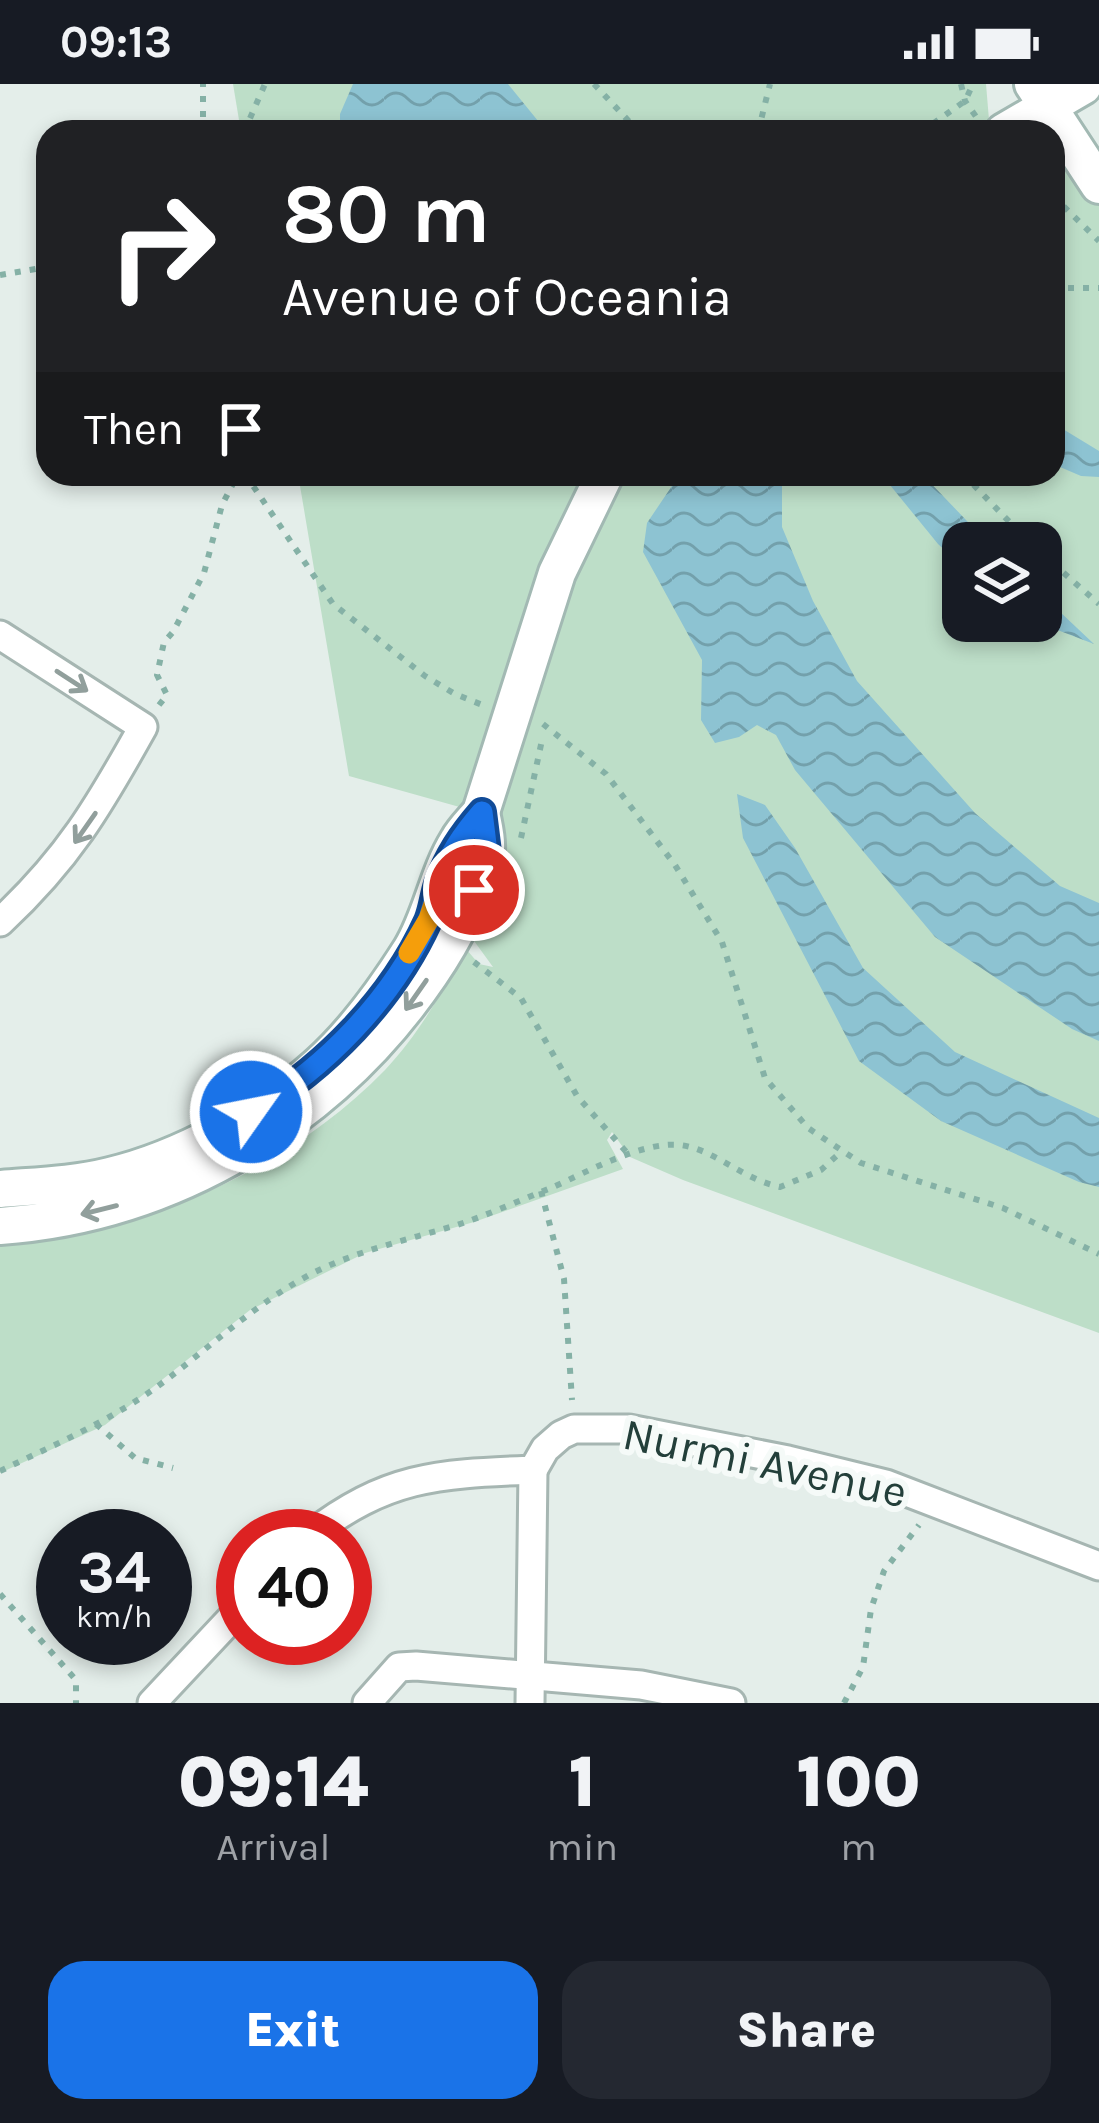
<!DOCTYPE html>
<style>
body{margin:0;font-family:Karla,sans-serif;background:#242831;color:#f1f3f6;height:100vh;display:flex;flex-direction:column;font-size:45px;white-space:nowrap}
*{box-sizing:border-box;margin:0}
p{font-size:39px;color:#9ea1a6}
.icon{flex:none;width:66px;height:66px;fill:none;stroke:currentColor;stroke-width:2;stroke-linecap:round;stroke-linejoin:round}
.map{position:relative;height:1619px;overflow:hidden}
.side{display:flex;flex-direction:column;background:#171b24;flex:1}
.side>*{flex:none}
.guide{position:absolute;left:36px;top:36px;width:1029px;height:366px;border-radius:36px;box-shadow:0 6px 18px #0003;background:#202124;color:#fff;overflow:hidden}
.controls{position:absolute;left:942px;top:438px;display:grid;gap:24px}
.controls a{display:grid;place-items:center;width:120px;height:120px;border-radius:24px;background:#171b24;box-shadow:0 6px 18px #0003;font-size:60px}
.speed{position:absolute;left:36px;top:1425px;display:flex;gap:24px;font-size:60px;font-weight:700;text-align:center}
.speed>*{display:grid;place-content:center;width:156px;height:156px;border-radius:50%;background:#171b24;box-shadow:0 6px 18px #0003;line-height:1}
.speed small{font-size:30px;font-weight:400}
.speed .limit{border:18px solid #d22;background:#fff;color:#111}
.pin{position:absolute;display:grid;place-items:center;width:102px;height:102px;color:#fff;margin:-51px;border:6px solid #fff;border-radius:50%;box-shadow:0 3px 12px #0007}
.me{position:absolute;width:132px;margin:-66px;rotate:57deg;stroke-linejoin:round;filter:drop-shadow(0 0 9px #0008)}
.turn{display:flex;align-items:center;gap:42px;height:252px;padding:0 48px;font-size:54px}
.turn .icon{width:156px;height:156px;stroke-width:2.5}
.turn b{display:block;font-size:84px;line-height:102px}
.then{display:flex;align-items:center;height:114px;padding:0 48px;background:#0003;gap:24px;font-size:45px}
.eta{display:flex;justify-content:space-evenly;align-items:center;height:204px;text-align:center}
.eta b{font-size:72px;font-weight:800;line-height:84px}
.action{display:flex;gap:24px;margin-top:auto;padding:24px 48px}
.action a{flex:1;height:138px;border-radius:36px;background:#1a73e8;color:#fff;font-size:48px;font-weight:800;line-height:138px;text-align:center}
.action a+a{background:#242831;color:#f1f3f6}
.status{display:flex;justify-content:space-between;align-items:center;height:84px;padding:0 60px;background:#171b24;direction:ltr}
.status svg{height:33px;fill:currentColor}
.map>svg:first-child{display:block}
.park{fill:#bddec8;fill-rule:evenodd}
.water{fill:url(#water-waves)}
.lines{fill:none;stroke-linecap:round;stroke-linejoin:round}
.street-casing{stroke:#a6b6b2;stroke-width:33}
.secondary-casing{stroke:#a2b9b3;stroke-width:42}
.path{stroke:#85b1a6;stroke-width:6;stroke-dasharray:6 9;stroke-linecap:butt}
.street{stroke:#fff;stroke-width:27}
.secondary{stroke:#fff;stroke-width:36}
.oneway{stroke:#919f9c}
.route-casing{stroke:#114b97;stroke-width:30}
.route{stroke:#1a73e8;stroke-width:21}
.slow{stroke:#f59e0b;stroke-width:21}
.labels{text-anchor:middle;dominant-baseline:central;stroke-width:12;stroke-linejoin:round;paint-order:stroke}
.street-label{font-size:45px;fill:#233f3a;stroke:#f5faf8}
</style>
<div class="status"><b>09:13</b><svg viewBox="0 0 49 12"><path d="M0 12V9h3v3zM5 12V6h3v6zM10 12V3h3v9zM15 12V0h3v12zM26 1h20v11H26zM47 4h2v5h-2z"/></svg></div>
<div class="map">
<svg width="1099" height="1619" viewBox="0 0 1099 1619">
<defs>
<pattern id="water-waves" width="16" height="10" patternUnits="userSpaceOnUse" patternTransform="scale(3)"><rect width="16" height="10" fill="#8dc3d2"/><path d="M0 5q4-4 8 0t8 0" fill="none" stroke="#73a0ab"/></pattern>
</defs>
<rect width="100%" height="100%" fill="#e4eeea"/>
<!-- park -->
<g class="park">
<polygon points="233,0 986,0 990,48 241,48"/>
<path d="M1047,25L1099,84V1249L683,1096L630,1073L612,1048L607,1056L623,1085L474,1138L365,1169L250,1226L105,1341L0,1389V1160C136,1154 289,1085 385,986C419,950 442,908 466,865L479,880L493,883L461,839L481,729L349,692L298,390H1053V48H1004ZM963,459H1041V537H963Z"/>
</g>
<!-- water -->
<g class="water">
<polygon points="353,0 508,0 547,48 340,48 340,30"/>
<polygon points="1053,339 1099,367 1099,393 1081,392 1053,380"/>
<polygon points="680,390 782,390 782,443 813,517 857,597 975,729 1060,802 1099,819 1099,957 1072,945 935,853 795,686 776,651 757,641 739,653 715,659 701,636 702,576 643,468 647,439"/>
<polygon points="881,390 922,390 988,459 963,459 963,483 938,460"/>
<polygon points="1041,510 1094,560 1034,537 1041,537"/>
<polygon points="737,710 765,721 795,764 863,884 955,968 1099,1034 1099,1103 1079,1098 941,1037 859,977 743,754"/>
</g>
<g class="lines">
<defs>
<g id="street">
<path d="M0,551L143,643C99,722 68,775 0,838"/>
<path d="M309,1452C388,1391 438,1390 533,1386L545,1365L561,1351L574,1345H629L788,1376L886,1400L1099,1482"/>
<polyline points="152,1619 243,1522"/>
<polyline points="367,1619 399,1583 416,1582 641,1601 731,1619"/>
<polyline points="530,1619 533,1386"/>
</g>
<g id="secondary">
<polyline points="1033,0 1099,101"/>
<polyline points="1004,48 1083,2"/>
<path d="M0,1105C36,1102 74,1101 110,1092C179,1076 266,1029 319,981C355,949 385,907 411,866C432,832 437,791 458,757C464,746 474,737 481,728L557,489L605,390"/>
<path d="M0,1142C174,1130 333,1033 430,890C449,862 486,798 486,765C487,753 483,740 481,728"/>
</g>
</defs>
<!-- street casing -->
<use href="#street" class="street-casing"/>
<!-- secondary casing -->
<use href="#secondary" class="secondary-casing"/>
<!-- path -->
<g class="path">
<polyline points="594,0 639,48"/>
<polyline points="961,0 965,17 977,34"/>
<polyline points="203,48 203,0"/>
<polyline points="244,48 265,0"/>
<polyline points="758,48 770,0"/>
<polyline points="921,48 965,17 973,0"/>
<polyline points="1053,112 1099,157"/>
<polyline points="0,191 48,183"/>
<polyline points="1053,204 1099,204"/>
<polyline points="245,390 333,520 425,592 455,610 485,622"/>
<polyline points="963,390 1030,459"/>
<polyline points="1041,469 1099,520"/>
<polyline points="159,621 167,611 157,591 164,558 173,548 204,489 222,421 238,390"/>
<polyline points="543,640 606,690 675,781 722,858 765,994 808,1044 861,1079 1003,1124 1099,1170"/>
<polyline points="521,754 542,656"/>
<polyline points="474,878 521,914 577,1012 629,1071"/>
<polyline points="541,1107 564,1195 572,1316"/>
<polyline points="96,1340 135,1374 173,1384"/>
<path d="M0,1387C52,1362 107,1338 154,1305C206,1267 252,1222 309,1191C355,1167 407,1156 457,1141C488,1131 520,1116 551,1104C585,1089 642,1057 680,1061C714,1065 742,1095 780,1103L821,1086L842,1067"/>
<polyline points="0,1510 76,1596 76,1619"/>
<polyline points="844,1619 863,1583 871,1525 884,1487 919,1441"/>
</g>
<!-- street -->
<use href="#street" class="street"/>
<!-- secondary -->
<use href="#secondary" class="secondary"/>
</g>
<!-- one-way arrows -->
<defs><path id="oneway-shaft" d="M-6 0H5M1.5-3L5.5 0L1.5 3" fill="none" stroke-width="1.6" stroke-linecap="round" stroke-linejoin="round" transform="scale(3)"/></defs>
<g class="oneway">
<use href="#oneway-shaft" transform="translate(72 597) rotate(33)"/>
<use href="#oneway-shaft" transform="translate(85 744) rotate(125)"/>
<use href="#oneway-shaft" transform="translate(416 911) rotate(125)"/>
<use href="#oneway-shaft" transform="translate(99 1126) rotate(166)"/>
</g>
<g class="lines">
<defs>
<path id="route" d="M251,1028C325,984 392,916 428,837C433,825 434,812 438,800C448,772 462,751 482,728L487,768L474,806"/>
</defs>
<!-- route casing -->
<use href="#route" class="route-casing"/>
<!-- route -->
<use href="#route" class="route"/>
<!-- slow -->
<polyline class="slow" points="409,869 429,835 446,784"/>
</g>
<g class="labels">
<!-- street labels -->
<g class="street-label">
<text transform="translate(765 1379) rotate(12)">Nurmi Avenue</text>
</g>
</g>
</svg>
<div class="controls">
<a><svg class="icon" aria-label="layers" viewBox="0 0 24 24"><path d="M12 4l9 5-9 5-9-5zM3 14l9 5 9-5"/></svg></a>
</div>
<div class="speed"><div>34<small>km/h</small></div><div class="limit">40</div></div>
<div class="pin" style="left:474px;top:806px;background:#d93025"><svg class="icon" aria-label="arrive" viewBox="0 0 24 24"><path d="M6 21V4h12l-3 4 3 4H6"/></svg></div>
<svg class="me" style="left:251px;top:1028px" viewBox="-20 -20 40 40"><circle r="17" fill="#1a73e8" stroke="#fff" stroke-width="3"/><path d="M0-11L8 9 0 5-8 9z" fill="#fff"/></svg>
<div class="guide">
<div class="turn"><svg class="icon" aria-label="right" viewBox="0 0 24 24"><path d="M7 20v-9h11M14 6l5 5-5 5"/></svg><div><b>80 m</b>Avenue of Oceania</div></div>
<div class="then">Then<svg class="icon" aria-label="arrive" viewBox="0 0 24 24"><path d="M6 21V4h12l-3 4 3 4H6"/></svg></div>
</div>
</div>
<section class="side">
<div class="eta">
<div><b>09:14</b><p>Arrival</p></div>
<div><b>1</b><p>min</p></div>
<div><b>100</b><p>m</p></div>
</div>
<div class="action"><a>Exit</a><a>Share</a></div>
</section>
